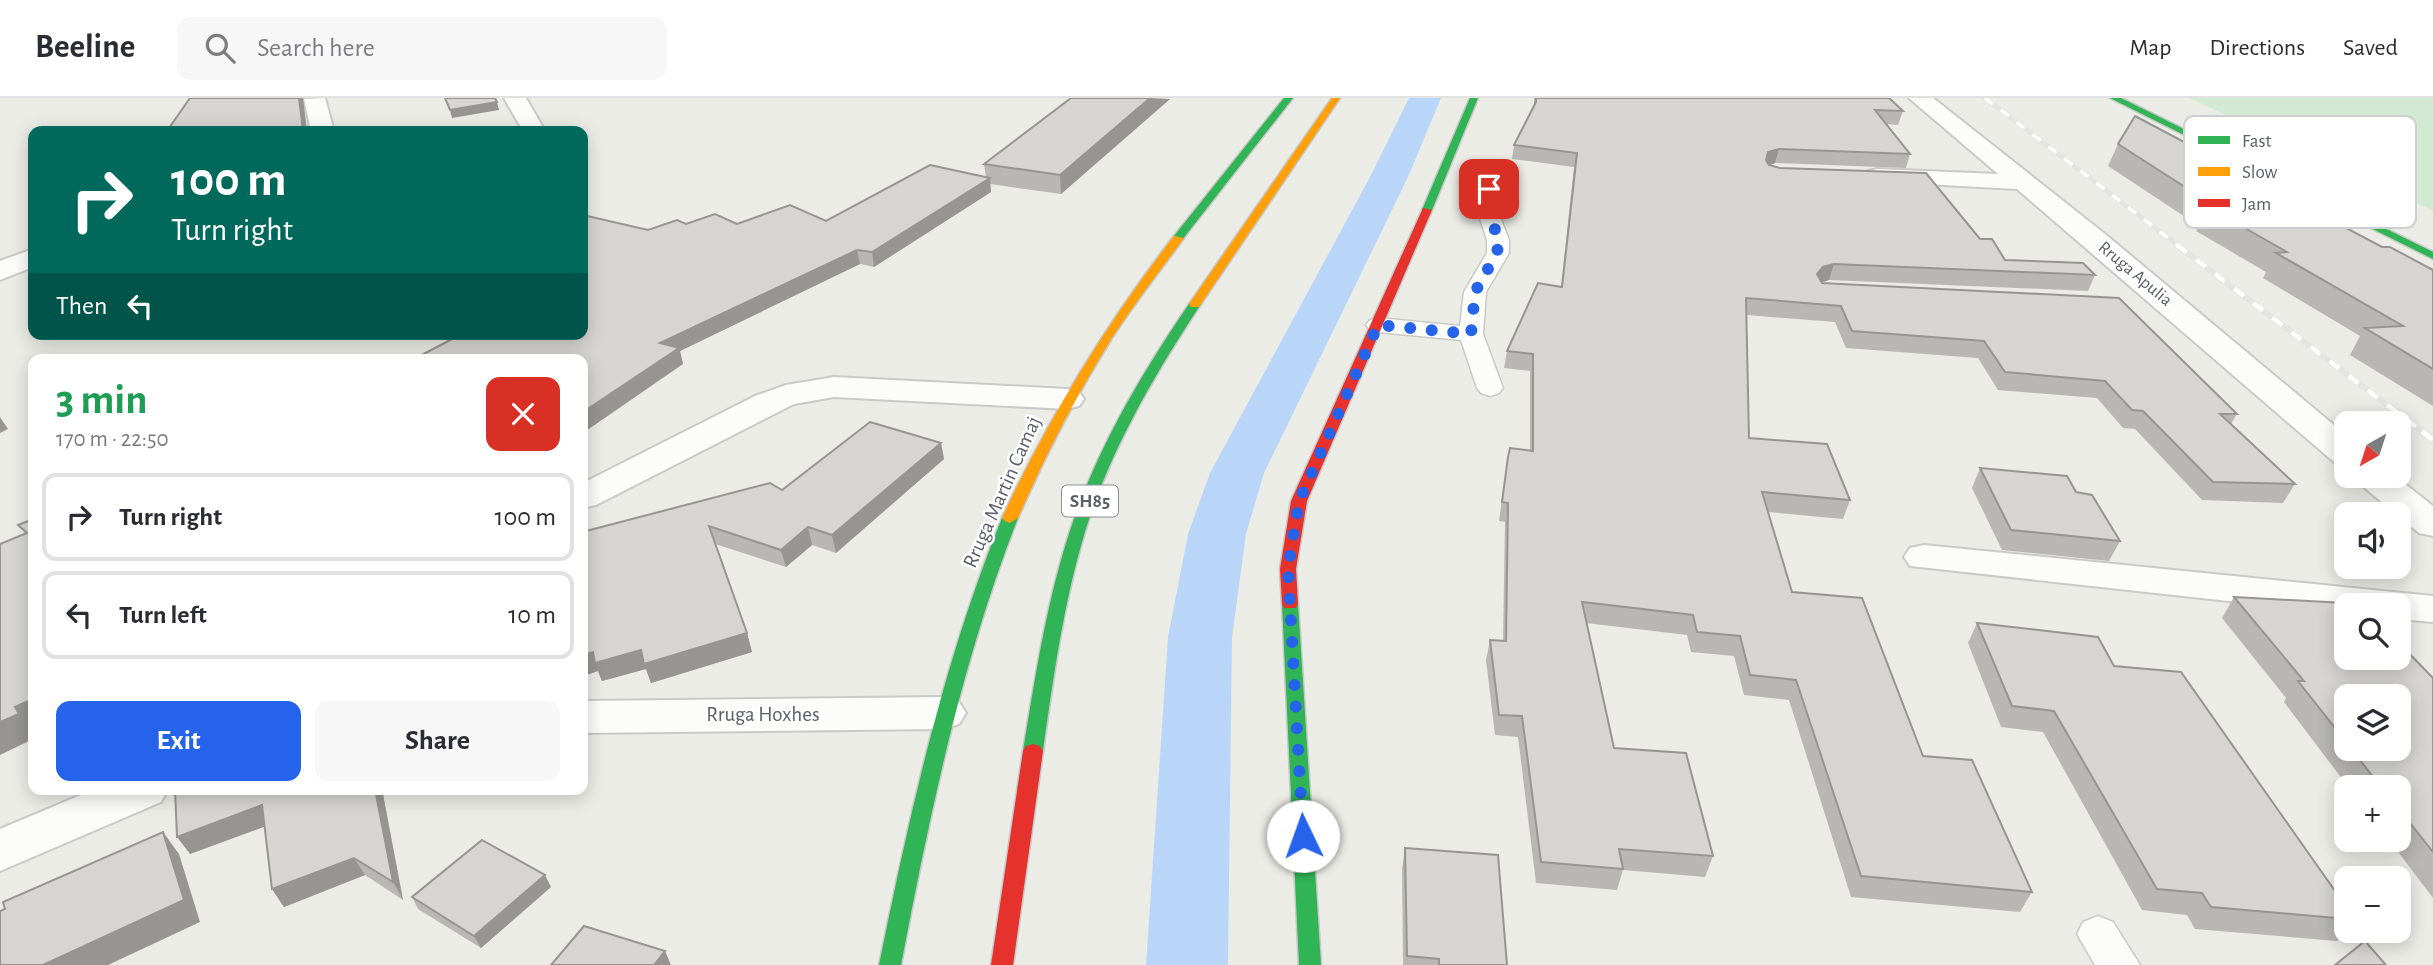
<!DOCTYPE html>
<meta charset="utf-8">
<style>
body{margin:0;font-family:"Alegreya Sans",sans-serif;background:#f7f7f7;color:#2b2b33;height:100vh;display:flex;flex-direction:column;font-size:26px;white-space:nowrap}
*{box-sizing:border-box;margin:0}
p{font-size:23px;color:#7c7c81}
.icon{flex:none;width:38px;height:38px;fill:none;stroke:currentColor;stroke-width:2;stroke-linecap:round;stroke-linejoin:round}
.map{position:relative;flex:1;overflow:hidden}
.panel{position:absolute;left:28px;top:256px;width:560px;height:441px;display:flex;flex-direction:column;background:#fff;border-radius:14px;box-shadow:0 4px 18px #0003}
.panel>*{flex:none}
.banner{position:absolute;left:28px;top:28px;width:560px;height:214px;border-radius:14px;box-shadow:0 4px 18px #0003;background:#00695c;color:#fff;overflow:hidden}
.needle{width:46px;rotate:219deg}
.buttons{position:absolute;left:2334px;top:313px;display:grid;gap:14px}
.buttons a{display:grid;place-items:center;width:77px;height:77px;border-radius:14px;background:#fff;box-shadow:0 4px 18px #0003;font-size:35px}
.pin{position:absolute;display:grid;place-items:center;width:60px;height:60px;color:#fff;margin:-30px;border-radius:14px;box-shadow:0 4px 10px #0006}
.me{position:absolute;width:77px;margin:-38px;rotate:357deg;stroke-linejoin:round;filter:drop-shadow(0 0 5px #0008)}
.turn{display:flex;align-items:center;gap:24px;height:147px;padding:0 28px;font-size:32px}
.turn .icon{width:91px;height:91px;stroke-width:2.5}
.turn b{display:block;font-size:49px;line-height:60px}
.then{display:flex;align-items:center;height:66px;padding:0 28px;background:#0003;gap:14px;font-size:26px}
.round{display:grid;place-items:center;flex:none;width:74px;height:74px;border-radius:14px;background:#f7f7f7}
.summary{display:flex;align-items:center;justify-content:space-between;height:119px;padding:0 28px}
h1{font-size:42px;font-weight:600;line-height:52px;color:#1e9e55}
.cta{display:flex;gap:14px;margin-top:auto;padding:14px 28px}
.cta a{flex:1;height:80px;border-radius:14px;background:#2563eb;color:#fff;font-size:28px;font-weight:600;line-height:80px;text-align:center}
.cta a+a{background:#f7f7f7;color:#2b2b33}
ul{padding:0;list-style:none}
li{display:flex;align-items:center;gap:21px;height:88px;margin:0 14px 10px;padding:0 14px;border:4px solid #e1e1e2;border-radius:14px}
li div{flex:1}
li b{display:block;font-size:26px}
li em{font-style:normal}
header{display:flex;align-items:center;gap:42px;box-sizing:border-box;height:98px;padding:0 35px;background:#fff;border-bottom:2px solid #e1e1e2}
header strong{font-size:33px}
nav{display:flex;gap:38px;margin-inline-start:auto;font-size:24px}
.search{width:490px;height:63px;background:#f7f7f7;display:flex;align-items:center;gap:18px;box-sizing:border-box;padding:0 24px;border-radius:14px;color:#7c7c81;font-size:26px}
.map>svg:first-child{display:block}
.green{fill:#d2ead2}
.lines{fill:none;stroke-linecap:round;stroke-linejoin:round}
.canal{fill:#b9d6f8;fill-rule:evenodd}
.lane-casing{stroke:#c9cac8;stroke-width:3}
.street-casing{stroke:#c9cac8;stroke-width:4}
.fast-casing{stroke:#c7c8c7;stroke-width:3}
.slow-casing{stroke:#c7c8c7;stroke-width:3}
.jam-casing{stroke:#c7c8c7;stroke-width:3}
.lane{fill:#fcfcfb;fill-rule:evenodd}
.street{fill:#fcfcfb;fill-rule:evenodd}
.fast{fill:#30b455;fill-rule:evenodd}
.slow{fill:#ff9f0a;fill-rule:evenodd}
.jam{fill:#e5322d;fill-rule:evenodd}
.rail-far2-casing{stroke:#e4e4e3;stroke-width:5}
.rail-far1-casing{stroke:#e4e4e3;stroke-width:6}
.rail-casing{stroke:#e4e4e3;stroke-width:8}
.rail-far2{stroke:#fff;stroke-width:3.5;stroke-dasharray:10;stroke-linecap:butt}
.rail-far1{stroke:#fff;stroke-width:4.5;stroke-dasharray:12;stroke-linecap:butt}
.rail{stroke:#fff;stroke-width:5;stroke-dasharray:16;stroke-linecap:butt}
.wall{fill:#b8b7b4;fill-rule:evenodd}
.shaded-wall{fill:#969592}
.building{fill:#d6d5d1;stroke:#969592;stroke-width:2}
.route{stroke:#2563eb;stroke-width:12;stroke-dasharray:0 21.6}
.labels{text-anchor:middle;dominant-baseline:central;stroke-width:5;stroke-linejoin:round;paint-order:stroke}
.far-street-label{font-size:18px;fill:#5b5e65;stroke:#fff}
.shield{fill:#fff;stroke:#8c8e93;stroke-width:2}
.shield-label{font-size:19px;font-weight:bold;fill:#5b5e65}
.street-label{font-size:21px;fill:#5b5e65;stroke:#fff}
.key{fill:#fff;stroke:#cecfd1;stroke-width:2}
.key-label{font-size:19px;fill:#5b5e65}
</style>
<header>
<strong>Beeline</strong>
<div class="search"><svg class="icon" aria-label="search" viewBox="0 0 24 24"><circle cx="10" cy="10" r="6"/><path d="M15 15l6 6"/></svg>Search here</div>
<nav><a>Map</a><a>Directions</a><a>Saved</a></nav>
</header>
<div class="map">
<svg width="2433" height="867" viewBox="0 0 2433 867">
<rect width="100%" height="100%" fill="#ecece6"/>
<!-- green -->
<polygon class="green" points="2189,0 2433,0 2433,113"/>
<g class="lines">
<!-- canal -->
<polygon class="canal" points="1409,0 1441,0 1408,79 1264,375 1246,436 1232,539 1228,867 1146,867 1168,539 1188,436 1210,375 1370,79"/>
<defs>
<g id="lane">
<polygon points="1489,85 1499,91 1496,108 1509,142 1509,155 1486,194 1483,236 1503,290 1499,295 1490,298 1481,295 1477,290 1461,242 1378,234 1370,232 1366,227 1370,222 1378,220 1460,228 1464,194 1487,155 1487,142 1476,108 1479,91"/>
<polygon points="2098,818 2113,824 2140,867 2095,867 2077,836 2083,824"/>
</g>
<g id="street">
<polygon points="325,0 334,33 311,33 304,1"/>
<polygon points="504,0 526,0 545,33 523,33"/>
<polygon points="1909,0 1933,0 2105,136 2347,338 2347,367 2334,364 2017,91 1868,83 1865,78 1868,73 1877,71 1998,76"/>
<polygon points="33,151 33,169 0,182 0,163"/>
<polygon points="834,279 1067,291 1079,294 1084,301 1079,308 1067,311 834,299 794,306 596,407 583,410 583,385 755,298 786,287"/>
<polygon points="2355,378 2395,378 2433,408 2433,438 2419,435 2360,386"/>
<polygon points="1924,447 2433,498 2433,524 2399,521 2399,508 2347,508 2347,516 1910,468 1904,459 1910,450"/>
<polygon points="943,599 959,604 966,615 959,626 943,631 583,635 583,603"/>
<polygon points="95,691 168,691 161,704 0,773 0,731"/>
</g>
<g id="fast">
<polygon points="1284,0 1293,0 1182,142 1174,142 1174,138"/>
<polygon points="1470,0 1478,0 1432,112 1423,114 1422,112"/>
<polygon points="2110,0 2121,0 2433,154 2433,161"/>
<path d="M1195,202L1201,206C1157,273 1116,342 1090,418C1065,494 1054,574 1043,653L1040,658L1033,660L1026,658L1023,653C1036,574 1048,494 1075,418C1102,342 1144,272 1189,206Z"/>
<path d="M1010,415L1018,420C961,565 930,715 901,867H879C910,715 943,565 1002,420Z"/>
<polygon points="1290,501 1298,506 1321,867 1299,867 1282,506"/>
</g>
<g id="slow">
<polygon points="1332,0 1340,0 1199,209 1191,209 1189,206"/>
<path d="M1174,138L1184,140C1160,173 1134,206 1112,240C1076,298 1045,358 1018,420L1010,425L1005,423L1002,420C1049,319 1106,226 1174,138Z"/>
</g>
<g id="jam">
<polygon points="1423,110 1432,112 1307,403 1296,471 1298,506 1296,510 1284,510 1282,506 1280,471 1291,403"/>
<polygon points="1033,646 1040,648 1043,653 1013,867 991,867 1023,653 1026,648"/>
</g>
</defs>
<!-- lane casing -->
<use href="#lane" class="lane-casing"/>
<!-- street casing -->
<use href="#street" class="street-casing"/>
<!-- fast casing -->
<use href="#fast" class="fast-casing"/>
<!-- slow casing -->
<use href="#slow" class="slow-casing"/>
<!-- jam casing -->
<use href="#jam" class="jam-casing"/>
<!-- lane -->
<use href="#lane" class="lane"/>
<!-- street -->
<use href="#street" class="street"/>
<!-- fast -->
<use href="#fast" class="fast"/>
<!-- slow -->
<use href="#slow" class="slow"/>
<!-- jam -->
<use href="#jam" class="jam"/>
<defs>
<polyline id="rail-far2" points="1985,0 2180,149"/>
<polyline id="rail-far1" points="2177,147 2424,335"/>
<polyline id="rail" points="2422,333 2433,342"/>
</defs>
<!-- rail-far2 casing -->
<use href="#rail-far2" class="rail-far2-casing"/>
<!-- rail-far1 casing -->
<use href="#rail-far1" class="rail-far1-casing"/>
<!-- rail casing -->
<use href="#rail" class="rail-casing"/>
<!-- rail-far2 -->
<use href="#rail-far2" class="rail-far2"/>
<!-- rail-far1 -->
<use href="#rail-far1" class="rail-far1"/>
<!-- rail -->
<use href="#rail" class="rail"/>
</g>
<!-- wall -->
<g class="wall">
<polygon points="1534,0 1889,0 1903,13 1898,27 1887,26 1910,56 1906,70 1775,65 1770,67 1980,141 2005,162 2095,177 2088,193 1829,182 1822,185 2237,316 2231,326 2295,386 2283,405 2202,402 2135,331 2123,330 2097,300 1998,292 1978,260 1846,250 1835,224 1746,217 1749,340 1850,402 1843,421 1768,414 1792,494 2032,794 2020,814 1851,799 1789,602 1744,597 1734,558 1691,554 1687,537 1586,525 1614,650 1713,758 1705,779 1623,772 1617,792 1536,785 1518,639 1495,637 1486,562 1490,542 1503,543 1505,424 1499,423 1508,359 1530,352 1530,273 1504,270 1507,253 1561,189 1574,69 1512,61 1514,47 1534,7"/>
<polygon points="1170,1 1061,96 990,86 991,94 874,169 860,166 680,253 683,266 448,243 445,236 583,236 648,132 686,126 737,126 826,123 986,80 984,66"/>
<polygon points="2118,46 2382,149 2433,172 2433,308 2350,257 2360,238 2263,180 2266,174 2196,133 2199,128 2108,68"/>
<polygon points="941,345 944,361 836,455 812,447 786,469 715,446 747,535 752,554 651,585 646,571 602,583 598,573 583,578 583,429 587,433 782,392"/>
<polygon points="1980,370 2076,394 2120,443 2109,463 2002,452 1972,390"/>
<path d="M2234,499L2433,580V800L2389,742H2399V690H2349L2284,604L2286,600L2222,520ZM2347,598L2399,651H2347Z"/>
<polygon points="1977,525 2114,568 2347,810 2347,832 2337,843 2195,831 2187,817 2142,812 2043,634 2001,629 1968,545"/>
<polygon points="175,691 382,691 403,802 365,777 284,809 272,791 265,728 190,756"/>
<polygon points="1405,750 1507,867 1403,867 1402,771"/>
<polygon points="551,789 481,850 418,811 412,799"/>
</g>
<!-- shaded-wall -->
<g class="shaded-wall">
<polygon points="299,0 303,0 307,33 303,33"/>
<polygon points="1150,0 1170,1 1061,96 1060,77"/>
<polygon points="497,4 499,12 452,20 450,12"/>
<polygon points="1779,51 1775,65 1765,69 1766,62 1768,54"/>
<polygon points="990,80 991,94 874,169 872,154"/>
<polygon points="857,152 860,166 680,253 683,266 583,335 583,314 660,245"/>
<polygon points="1834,166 1829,182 1818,185 1817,176 1823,169"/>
<polygon points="0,319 8,331 0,335"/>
<polygon points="941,345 944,361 836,455 832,437"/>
<polygon points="808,429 812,447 786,469 781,452"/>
<polygon points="747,535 752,554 651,585 646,571 602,583 598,573 583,578 583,557 593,554 641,552"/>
<polygon points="33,601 33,641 0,657 0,624 15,609"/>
<polygon points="375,691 382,691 403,802 393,784"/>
<polygon points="262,707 274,725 190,756 177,739"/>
<polygon points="163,734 179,756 200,824 108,867 43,867"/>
<polygon points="354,760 365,777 284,809 272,791"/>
<polygon points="545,777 551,789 481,850 474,838"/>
<polygon points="665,853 671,867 654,867"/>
</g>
<!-- building -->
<g class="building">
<polygon points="190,0 299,0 303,33 167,33"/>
<polygon points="445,0 495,0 497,4 450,12"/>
<polygon points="1071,0 1150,0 1060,77 984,66"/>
<polygon points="1536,0 1889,0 1903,13 1875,12 1910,56 1779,51 1768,54 1766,62 1769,67 1780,70 1926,75 1980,141 1992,141 2005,162 2083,165 2095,177 1834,166 1823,169 1817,176 1822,185 2119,200 2237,316 2220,316 2295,386 2213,384 2143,313 2132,312 2105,283 2005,274 1984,243 1852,233 1841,208 1746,200 1749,340 1827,346 1850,402 1762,394 1792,494 1862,500 1923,658 1972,662 2032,794 1861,778 1796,582 1750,577 1740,538 1697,534 1693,517 1582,504 1614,650 1686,655 1713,758 1619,751 1623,771 1541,764 1522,618 1499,617 1490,542 1506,543 1508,405 1502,404 1508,359 1510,350 1533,353 1533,256 1507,253 1538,185 1562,189 1577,55 1514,47 1536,4"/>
<polygon points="2135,18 2382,149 2390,149 2433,172 2433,271 2365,230 2403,228 2276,155 2287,154 2208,109 2216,109 2118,46"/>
<polygon points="930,67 990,80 872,154 857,152 660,245 679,250 583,314 583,261 414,261 458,238 454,236 583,236 583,117 648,132 677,122 686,126 715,116 737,126 790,107 826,123"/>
<polygon points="870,324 941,345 832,437 808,429 781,452 709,428 747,535 644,566 641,552 595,565 593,554 583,557 583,429 585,428 586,433 770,385 782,392"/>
<polygon points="1980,370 2067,378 2076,394 2092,397 2120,443 2011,432"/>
<polygon points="33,421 33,601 15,609 19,616 0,624 0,446 27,435 18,427"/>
<polygon points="2234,499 2363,506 2364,508 2347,508 2347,560 2399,560 2399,545 2433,580 2433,754 2399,711 2399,690 2382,690 2351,651 2399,651 2399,598 2347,598 2347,645 2298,583 2304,583"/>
<polygon points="1977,525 2098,539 2114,568 2181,574 2347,810 2347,821 2211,809 2202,795 2157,791 2054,613 2012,608"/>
<polygon points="175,691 375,691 393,784 354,760 272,791 262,707 177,739"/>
<polygon points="163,734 184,802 43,867 0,867 0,813 5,811 3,804"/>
<polygon points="482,742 545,777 474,838 412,799"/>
<polygon points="1405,750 1498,757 1507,867 1439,867 1439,861 1407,858"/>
<polygon points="584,828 665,853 654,867 551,867"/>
<polygon points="2365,843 2386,867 2335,867"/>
</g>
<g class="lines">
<!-- route -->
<polyline class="route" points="1303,738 1288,471 1299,403 1378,227 1471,236 1475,194 1497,155 1499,142 1486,108 1489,91"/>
</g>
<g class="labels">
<!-- far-street labels -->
<g class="far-street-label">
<text transform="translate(2135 176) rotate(40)">Rruga Apulia</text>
</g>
<!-- shield labels -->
<rect class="shield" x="1062" y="387.5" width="56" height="31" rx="5"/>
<g class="shield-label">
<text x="1090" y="403">SH85</text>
</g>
<!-- street labels -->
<g class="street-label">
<text transform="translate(1002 394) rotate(-66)">Rruga Martin Camaj</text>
<text x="763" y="616">Rruga Hoxhes</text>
</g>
</g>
<!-- legend -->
<rect x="2184" y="18" width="232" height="112" rx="10" class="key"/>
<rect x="2198" y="38" width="32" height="8" fill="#30b455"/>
<rect x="2198" y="69" width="32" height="9" fill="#ff9f0a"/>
<rect x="2198" y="101" width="32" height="8" fill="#e5322d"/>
<g class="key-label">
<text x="2242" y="49">Fast</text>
<text x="2242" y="80">Slow</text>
<text x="2242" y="112">Jam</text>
</g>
</svg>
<div class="buttons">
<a><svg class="needle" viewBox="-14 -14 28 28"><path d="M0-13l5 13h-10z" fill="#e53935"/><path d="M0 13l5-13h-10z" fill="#7c7c81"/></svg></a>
<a><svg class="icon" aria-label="sound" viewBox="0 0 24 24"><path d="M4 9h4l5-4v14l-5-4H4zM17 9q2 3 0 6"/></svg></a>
<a><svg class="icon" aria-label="search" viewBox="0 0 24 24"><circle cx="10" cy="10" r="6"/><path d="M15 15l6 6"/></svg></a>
<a><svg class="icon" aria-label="layers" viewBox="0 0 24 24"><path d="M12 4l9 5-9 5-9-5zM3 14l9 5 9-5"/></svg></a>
<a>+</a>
<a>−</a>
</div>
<div class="pin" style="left:1489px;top:91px;background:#d93025"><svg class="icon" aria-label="arrive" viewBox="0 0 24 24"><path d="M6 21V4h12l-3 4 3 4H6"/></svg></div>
<svg class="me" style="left:1303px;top:738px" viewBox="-20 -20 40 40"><circle r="19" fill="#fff"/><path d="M0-13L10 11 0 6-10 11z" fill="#2563eb"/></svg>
<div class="banner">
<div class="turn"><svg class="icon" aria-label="right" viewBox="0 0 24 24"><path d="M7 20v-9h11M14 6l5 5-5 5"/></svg><div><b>100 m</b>Turn right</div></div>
<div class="then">Then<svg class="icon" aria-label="left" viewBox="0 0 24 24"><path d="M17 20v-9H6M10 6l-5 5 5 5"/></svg></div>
</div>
<section class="panel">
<div class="summary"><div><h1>3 min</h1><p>170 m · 22:50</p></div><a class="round" style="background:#d93025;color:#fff"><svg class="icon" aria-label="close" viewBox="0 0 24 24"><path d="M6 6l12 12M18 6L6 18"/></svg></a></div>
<ul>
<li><svg class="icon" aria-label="right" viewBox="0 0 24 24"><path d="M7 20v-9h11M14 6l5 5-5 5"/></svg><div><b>Turn right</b></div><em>100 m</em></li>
<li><svg class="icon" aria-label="left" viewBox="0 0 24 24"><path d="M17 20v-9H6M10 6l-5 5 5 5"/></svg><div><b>Turn left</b></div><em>10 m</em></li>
</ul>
<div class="cta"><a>Exit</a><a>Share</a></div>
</section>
</div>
